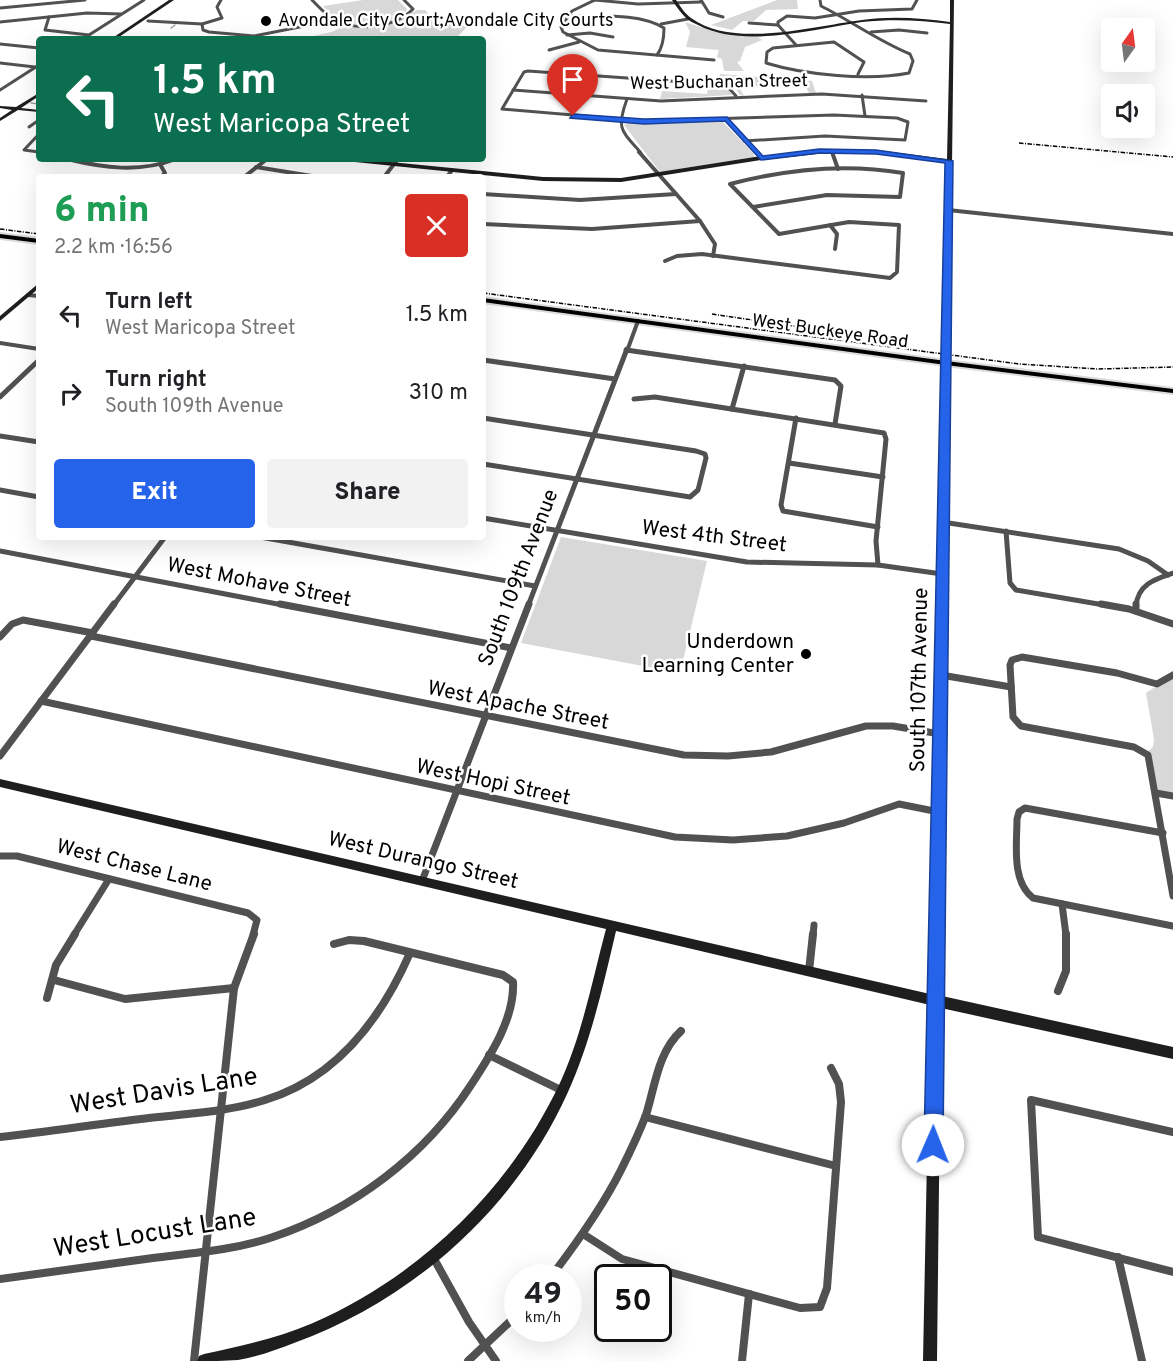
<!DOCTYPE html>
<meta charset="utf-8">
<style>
body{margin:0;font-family:Overpass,sans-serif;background:#f2f2f2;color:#202124;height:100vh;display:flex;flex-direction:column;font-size:22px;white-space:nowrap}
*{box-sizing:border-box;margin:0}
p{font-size:20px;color:#757577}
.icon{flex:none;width:33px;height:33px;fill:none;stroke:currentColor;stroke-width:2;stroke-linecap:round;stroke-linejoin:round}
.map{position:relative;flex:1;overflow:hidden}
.sheet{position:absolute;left:36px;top:174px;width:450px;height:366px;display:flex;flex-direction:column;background:#fff;border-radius:6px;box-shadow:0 6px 24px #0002}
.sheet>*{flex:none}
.banner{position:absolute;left:36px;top:36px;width:450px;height:126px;border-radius:6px;box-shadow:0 6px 24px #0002;background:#0b6e4f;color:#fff;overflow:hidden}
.needle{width:39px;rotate:14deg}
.fabs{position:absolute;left:1101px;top:18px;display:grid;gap:12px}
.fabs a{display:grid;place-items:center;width:54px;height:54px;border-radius:6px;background:#fff;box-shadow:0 6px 24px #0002;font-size:30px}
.speed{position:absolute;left:504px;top:1264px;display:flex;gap:12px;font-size:30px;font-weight:700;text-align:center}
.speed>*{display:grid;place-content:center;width:78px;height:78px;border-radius:50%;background:#fff;box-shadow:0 6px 24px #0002;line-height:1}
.speed small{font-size:15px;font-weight:400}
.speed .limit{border:3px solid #111;border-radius:9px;background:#fff;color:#111}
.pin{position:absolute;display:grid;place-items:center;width:51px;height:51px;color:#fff;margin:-62px -26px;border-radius:50% 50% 50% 0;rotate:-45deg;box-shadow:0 0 6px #0007}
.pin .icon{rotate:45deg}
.me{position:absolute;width:66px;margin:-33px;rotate:1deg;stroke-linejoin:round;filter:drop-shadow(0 0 4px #0008)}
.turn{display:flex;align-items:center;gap:21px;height:126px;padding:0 18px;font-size:27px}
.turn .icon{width:78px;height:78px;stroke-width:2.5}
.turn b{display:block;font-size:42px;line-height:51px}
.round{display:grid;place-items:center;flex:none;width:63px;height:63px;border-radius:6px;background:#f2f2f2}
.overview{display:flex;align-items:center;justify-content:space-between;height:102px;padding:0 18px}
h1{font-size:36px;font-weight:800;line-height:45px;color:#1e9e55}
.button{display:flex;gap:12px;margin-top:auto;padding:12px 18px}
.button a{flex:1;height:69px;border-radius:6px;background:#2563eb;color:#fff;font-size:24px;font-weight:800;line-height:69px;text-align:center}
.button a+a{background:#f2f2f2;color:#202124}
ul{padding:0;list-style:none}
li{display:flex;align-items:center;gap:18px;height:78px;padding:0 18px}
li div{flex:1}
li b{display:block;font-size:22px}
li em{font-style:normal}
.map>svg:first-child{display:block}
.green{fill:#d8d8d8}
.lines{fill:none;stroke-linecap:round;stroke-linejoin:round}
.stream{stroke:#9f9f9f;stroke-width:1.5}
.primary-casing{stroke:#dbdbdb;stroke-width:4}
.street-far4{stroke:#515151;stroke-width:3}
.street-far3{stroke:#515151;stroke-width:4}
.street-far2{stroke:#515151;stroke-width:5}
.street-far1{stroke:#515151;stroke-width:7}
.street{stroke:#515151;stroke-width:8}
.secondary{fill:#1e1e1e;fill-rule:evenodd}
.primary{fill:#000;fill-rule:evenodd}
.rail{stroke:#000;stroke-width:1.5;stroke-dasharray:4.5 1.5 1 1.5;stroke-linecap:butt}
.route{fill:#2563eb;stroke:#184099;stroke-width:1.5}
.poi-dot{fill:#000;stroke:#fff;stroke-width:2}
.labels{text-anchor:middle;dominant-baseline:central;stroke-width:5;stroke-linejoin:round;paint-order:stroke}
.far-poi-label{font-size:18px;fill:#000;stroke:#fff;text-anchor:start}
.far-street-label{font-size:18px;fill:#000;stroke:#fff}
.street-label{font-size:21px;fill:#000;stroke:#fff}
.poi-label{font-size:21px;fill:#000;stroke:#fff;text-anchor:end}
.near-street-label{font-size:26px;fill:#000;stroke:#fff}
</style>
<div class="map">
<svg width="1173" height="1361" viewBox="0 0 1173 1361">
<rect width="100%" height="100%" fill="#fff"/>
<!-- green -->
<g class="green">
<path d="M363,0H398L407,9C398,28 358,26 341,21C334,18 328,11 323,6Z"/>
<polygon points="777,0 797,0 798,9 766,10 754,21 743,21 732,30 711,25"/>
<polygon points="417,10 425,10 431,16 475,19 455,39 300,39 331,32 345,26 390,24"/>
<polygon points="685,22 713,31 758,37 762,40 745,47 740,61 737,62 744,71 724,71 722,59 717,57 719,50 686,47 690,32"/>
<polygon points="720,74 812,81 816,93 809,93 804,84 739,87 744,96 740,95 733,85 717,83"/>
<polygon points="708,86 728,88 732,95 660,99 662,91 707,94"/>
<polygon points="723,122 754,154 754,157 660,172 624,125 629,123"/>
<polygon points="561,537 707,561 680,673 521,643"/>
<polygon points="1173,675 1173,796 1156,793 1146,753 1153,747 1154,739 1146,693"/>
</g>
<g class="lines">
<!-- stream -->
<g class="stream">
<polyline points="171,28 175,25"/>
<polyline points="31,103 39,104"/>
</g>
<defs>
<g id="primary">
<polygon points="0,234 39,239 39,243 0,238"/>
<polygon points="483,298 946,361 1173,389 1173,393 946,365 483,302"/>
</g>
</defs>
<!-- primary casing -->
<use href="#primary" class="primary-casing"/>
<!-- street-far4 -->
<g class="street-far4">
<path d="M312,0C319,7 325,14 333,19C356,32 395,28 413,9L404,0"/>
<polyline points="595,0 572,11 561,27 563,32 598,50 714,60"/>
<polyline points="595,0 638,4 701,2"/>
<polyline points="701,0 709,13 723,17"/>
<path d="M820,0L821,6C851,21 880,42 910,54L913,61L909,73C869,81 805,75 766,63L767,52L773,48L834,42L864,62L858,74"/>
<polyline points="0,8 85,0"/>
<path d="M567,16C597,17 638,12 664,28C664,38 663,47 657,55"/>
<polyline points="49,17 45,30 89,35 144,0"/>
<polyline points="148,21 202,24 222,18 217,7 221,0"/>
<polyline points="0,22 87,13 121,14"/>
<polyline points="749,23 778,25"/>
<polyline points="202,24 203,30 209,32 254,36 335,20"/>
<polyline points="661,24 688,19"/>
<polyline points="871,32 899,30 927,33"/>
<polyline points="567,35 590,33 613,37"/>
<polyline points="0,44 39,48"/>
<polyline points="796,45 778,25 778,22 787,16 815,18 859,11 912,9 917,0"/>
<polyline points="549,50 579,42"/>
<polyline points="0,63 35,67"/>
<polyline points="0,90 39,65"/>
<polyline points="513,90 661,101 822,94 926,101"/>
<polyline points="862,95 865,116"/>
<polyline points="736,96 726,85 528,71 524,72 502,109 644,121 834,115 897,118 908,122 905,140 825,136 744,141"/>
<path d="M627,99C616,129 621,130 641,153"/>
<polyline points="727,119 757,153"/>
<polyline points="29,127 39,120"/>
<polyline points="39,134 24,150 39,152"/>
</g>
<!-- street-far3 -->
<g class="street-far3">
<polyline points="639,152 700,221 715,244 713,256"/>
<polyline points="756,152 761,158"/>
<polyline points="832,152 838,169"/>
<path d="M67,159C104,168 139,173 176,159"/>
<polyline points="161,166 165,173 161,177"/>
<polyline points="256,167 318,177"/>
<polyline points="244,177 267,159"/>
<polyline points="384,177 398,159"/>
<polyline points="447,177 452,170"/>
<polyline points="483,194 580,200 676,194"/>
<polyline points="948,210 1173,234"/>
<polyline points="483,224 592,229 700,221"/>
<polyline points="830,225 837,234 835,249"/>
<path d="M665,261L677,256L702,254L890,278L897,272L899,225L849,222L779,234L730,184C787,169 845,163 903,173L900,197L827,195L753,207"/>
<polyline points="28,295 39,296"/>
<polyline points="0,343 39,349"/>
<polyline points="626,350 631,351"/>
<polyline points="627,351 638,321"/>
</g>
<!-- street-far2 -->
<g class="street-far2">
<polyline points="626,350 835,380 841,386 835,424"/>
<polyline points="483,360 615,379"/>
<polyline points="0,397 39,360"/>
<polyline points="634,399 655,397 884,433 886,439 876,541 878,565"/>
<polyline points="732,409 744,366"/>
<polyline points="483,418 696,451 705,454 706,458 698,490 690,497 483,464"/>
<polyline points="796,418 781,505 783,511 878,527"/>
<polyline points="0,436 39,442"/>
<polyline points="789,463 883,477"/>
<polyline points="0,490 39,497"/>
<polyline points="483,518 747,562 878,565 942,574"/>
<polyline points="942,522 1119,549 1148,561 1168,575"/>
<polyline points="1006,531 1010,583 1016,590 1110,606"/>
<polyline points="260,537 535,586"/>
<polyline points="0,551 288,606"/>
<polyline points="113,606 165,537"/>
<polyline points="528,606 627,349"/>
<path d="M1136,606C1138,584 1155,579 1173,573"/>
</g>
<!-- street-far1 -->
<g class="street-far1">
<polyline points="280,604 511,648"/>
<polyline points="1101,604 1129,609 1173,624"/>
<polyline points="1136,611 1136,604"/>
<polyline points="91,636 684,755 728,756 771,752 866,726 893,726 940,734"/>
<polyline points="0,637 12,624 23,620 93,633"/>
<polyline points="941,675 1011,687"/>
<polyline points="1173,675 1157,684 1117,673 1022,657 1012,660 1010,665 1013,717 1021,726 1134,747 1148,755 1173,896"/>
<polyline points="41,701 675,837 733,840 787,836 844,823 899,804 939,812"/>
<polyline points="0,756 114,604"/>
<polyline points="1156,793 1173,796"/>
<path d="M1163,833L1025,808L1019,812L1017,819C1017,844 1011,881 1033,898L1173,926"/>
<polyline points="0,856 17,856 248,913 257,920 253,935"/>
<polyline points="422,881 529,604"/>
<polyline points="1062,904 1066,935"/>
<polyline points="74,935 109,879"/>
<polyline points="813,935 814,925"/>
</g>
<!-- street -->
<g class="street">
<polyline points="809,971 813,934"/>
<polyline points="54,980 125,999 234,988"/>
<polyline points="1058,991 1066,971 1066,934"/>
<polyline points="47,998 56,965 75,934"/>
<polyline points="489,1055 563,1091"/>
<polyline points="645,1117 836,1166"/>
<polyline points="1173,1132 1031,1100 1038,1237 1173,1272"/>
<path d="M0,1137C53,1131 105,1123 158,1117C194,1113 231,1111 265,1100C337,1078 381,1019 410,953"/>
<polyline points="583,1234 622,1259 800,1308 820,1307 827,1288 841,1102 839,1084 831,1068"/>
<polyline points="433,1257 469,1322 496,1361"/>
<polyline points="1118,1257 1142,1361"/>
<path d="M550,1278C576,1244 602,1208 621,1170C630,1152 639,1133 646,1115C655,1086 658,1052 681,1031"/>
<path d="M0,1279C51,1272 102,1265 153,1258C193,1253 235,1250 273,1237C353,1210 425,1156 471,1085C490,1056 515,1018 513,982L503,975L364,941L349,940L334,944"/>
<polyline points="194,1361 234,988 254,934"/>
<polyline points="468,1361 518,1314"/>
<polyline points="742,1361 749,1294"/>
</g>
<!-- secondary -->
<g class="secondary">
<polygon points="169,0 174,0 116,39 111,39"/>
<path d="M672,0H676C680,6 685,14 691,18C733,49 814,26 862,20C891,16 921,18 950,22V0H954L942,996L1173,1047V1059L941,1008L937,1361H923L930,1005L616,931C603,986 591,1041 568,1092C516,1208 413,1300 294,1343C276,1350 257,1357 238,1360C225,1361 210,1361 197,1361L199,1356L204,1354C241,1346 278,1338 313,1323C420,1276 509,1190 559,1085C582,1036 592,981 606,929L0,787V779L930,994L947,162L876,154L827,153L761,160L621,182L543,181L345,161L342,159H360L543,177L621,178L761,156L818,151L820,149L876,150L947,159L950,24C921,20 891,19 862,22C814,29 743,49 698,25C694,23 689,21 686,18C681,13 676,6 672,0Z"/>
<polygon points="39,93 39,96 21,108 39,110 39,112 18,110 0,121 0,118 12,110 0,108 0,106 16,107"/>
<polygon points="39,283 39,288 0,321 0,316"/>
</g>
<!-- primary -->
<use href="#primary" class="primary"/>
<!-- rail -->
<g class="rail">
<polyline points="1019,143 1173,157"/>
<polyline points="0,229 39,234"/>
<polyline points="483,293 1019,364 1098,369 1173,367"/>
<polyline points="712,314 800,327"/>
</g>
</g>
<!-- route -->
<polygon class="route" points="573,114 644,119 727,117 763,156 819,149 876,150 953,161 943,1145 940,1152 933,1155 927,1152 924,1145 945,163 876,154 819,153 761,160 725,121 644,124 570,118"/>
<!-- markers -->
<g class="poi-dot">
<circle cx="266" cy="21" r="6"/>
<circle cx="806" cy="654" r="6"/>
</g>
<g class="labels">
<!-- far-poi labels -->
<g class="far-poi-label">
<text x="278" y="21">Avondale City Court;Avondale City Courts</text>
</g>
<!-- far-street labels -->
<g class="far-street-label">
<text transform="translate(719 83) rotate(-1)">West Buchanan Street</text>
<text transform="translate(830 332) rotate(8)">West Buckeye Road</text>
</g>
<!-- street labels -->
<g class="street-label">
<text transform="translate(714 537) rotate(7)">West 4th Street</text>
<text transform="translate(519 578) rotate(-69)">South 109th Avenue</text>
<text transform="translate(259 583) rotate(11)">West Mohave Street</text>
<text transform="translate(920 680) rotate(-89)">South 107th Avenue</text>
<text transform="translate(518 706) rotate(11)">West Apache Street</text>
<text transform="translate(493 783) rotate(12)">West Hopi Street</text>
<text transform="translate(423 861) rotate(13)">West Durango Street</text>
<text transform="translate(134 866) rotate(14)">West Chase Lane</text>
</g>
<!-- poi labels -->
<g class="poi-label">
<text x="794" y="642">Underdown<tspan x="794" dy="24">Learning Center</tspan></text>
</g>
<!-- near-street labels -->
<g class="near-street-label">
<text transform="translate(164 1092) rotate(-9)">West Davis Lane</text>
<text transform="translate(155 1234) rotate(-9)">West Locust Lane</text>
</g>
</g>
</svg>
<div class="fabs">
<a><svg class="needle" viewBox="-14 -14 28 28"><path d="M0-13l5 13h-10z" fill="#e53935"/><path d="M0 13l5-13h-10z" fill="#757577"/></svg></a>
<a><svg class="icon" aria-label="sound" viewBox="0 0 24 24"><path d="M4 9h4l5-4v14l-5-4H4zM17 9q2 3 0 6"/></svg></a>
</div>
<div class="speed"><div>49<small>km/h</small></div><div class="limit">50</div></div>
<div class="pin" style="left:573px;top:116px;background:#d93025"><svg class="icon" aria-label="arrive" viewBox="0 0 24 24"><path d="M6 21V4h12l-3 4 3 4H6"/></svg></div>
<svg class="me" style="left:933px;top:1145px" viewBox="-20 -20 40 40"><circle r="19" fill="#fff"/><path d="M0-13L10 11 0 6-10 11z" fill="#2563eb"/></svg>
<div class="banner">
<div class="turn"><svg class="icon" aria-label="left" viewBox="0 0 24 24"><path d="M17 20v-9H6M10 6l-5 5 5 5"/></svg><div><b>1.5 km</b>West Maricopa Street</div></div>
</div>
<section class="sheet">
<div class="overview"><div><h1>6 min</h1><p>2.2 km · 16:56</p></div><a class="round" style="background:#d93025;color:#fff"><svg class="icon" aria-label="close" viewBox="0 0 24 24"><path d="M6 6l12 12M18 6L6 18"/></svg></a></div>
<ul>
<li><svg class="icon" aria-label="left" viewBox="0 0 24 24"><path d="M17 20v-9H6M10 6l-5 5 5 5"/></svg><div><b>Turn left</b><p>West Maricopa Street</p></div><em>1.5 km</em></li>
<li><svg class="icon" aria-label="right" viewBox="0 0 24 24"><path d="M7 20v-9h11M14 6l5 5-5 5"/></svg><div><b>Turn right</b><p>South 109th Avenue</p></div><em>310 m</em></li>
</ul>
<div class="button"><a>Exit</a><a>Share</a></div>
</section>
</div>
